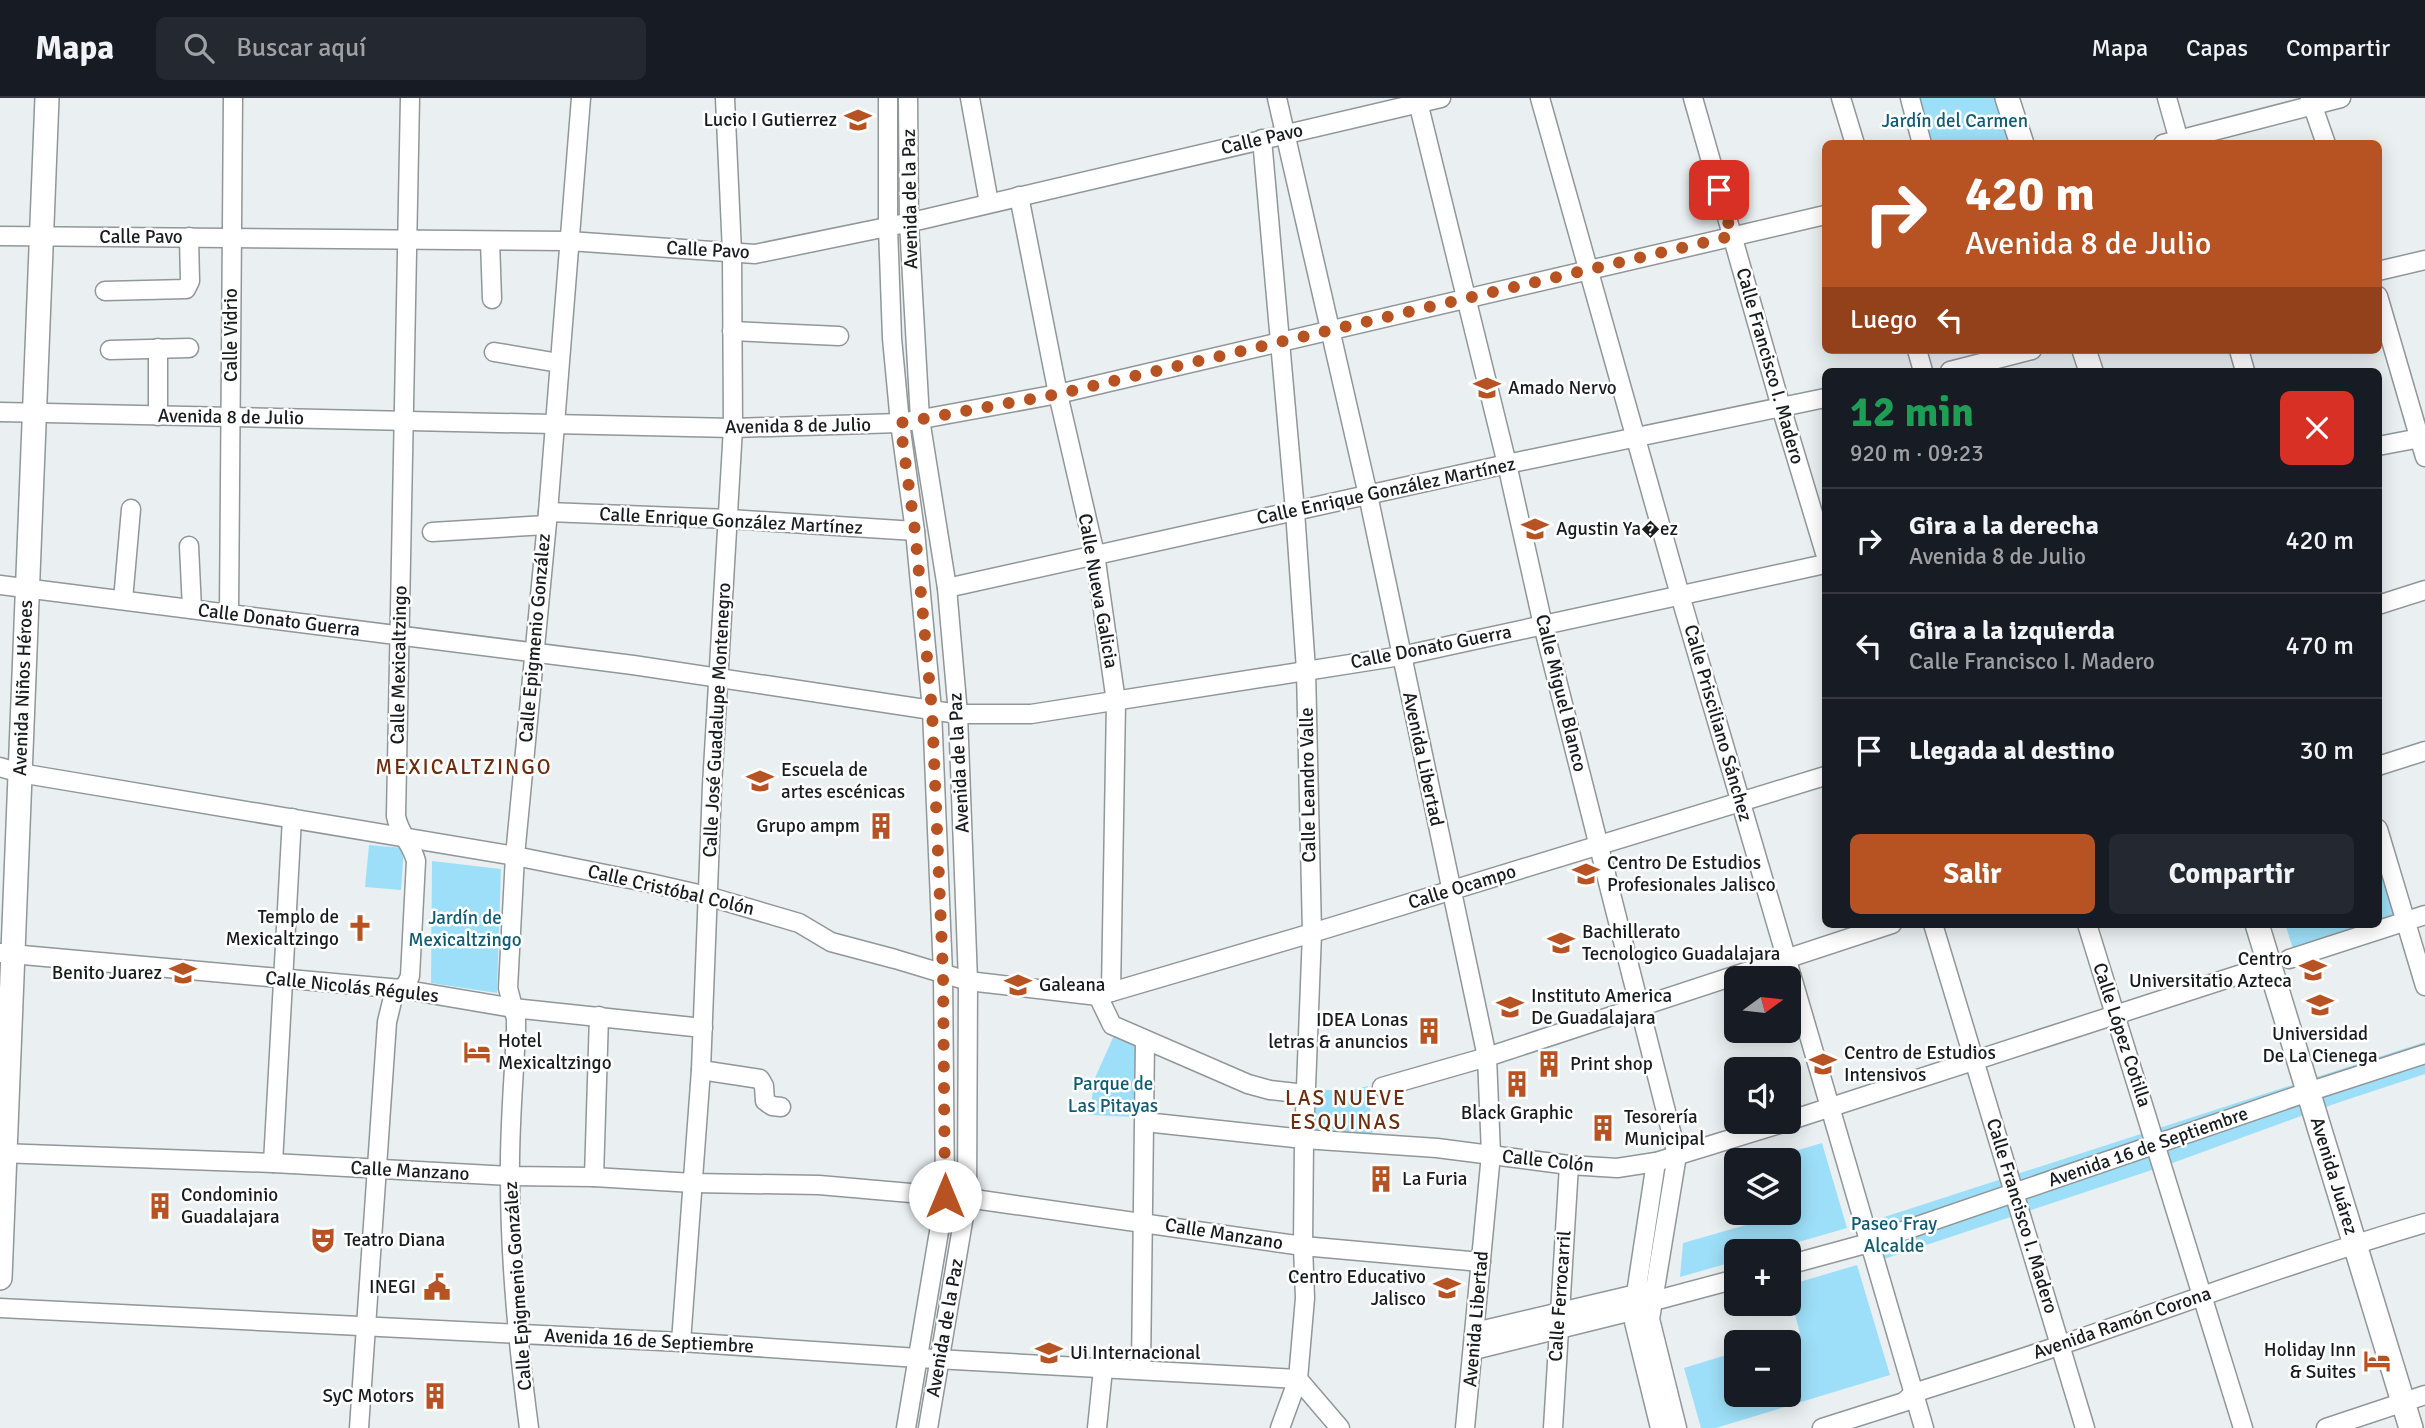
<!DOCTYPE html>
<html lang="es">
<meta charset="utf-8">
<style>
body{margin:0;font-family:Signika,sans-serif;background:#242831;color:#f1f3f6;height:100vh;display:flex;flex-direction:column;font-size:26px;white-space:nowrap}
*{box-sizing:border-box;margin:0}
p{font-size:23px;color:#9ea1a6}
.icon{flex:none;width:38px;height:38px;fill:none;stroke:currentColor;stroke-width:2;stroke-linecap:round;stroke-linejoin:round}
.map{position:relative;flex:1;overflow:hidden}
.sheet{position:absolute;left:1822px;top:270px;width:560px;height:560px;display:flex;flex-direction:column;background:#171b24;border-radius:10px;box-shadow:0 4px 18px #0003}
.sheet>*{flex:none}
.guide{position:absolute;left:1822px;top:42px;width:560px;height:214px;border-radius:10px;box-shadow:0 4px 18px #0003;background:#b75222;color:#fff;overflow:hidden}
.needle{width:46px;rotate:75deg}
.controls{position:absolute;left:1724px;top:868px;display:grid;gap:14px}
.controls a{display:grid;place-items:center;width:77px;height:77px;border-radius:10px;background:#171b24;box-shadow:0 4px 18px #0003;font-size:35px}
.pin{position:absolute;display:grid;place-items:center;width:60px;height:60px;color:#fff;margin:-30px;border-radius:14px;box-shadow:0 4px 10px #0006}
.me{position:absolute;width:77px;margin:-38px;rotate:0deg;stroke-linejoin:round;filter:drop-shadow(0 0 5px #0008)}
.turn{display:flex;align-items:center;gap:24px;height:147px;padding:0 28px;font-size:32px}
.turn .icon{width:91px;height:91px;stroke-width:2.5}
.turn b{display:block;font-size:49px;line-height:60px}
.then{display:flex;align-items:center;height:66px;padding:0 28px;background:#0003;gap:14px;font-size:26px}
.round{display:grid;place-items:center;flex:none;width:74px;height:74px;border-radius:10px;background:#242831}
.summary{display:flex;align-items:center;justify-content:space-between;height:119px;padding:0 28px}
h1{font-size:42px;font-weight:700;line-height:52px;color:#1e9e55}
.primary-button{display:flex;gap:14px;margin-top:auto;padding:14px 28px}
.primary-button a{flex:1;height:80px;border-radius:10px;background:#b75222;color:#fff;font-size:28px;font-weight:700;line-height:80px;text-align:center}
.primary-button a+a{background:#242831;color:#f1f3f6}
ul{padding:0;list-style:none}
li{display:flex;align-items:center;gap:21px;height:105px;padding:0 28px;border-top:2px solid #363941}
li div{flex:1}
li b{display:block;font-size:26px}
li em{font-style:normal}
header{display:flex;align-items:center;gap:42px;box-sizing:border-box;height:98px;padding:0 35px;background:#171b24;border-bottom:2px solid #363941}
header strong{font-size:33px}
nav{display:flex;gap:38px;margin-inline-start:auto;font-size:24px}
.search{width:490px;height:63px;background:#242831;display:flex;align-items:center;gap:18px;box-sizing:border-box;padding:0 24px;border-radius:10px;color:#9ea1a6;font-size:26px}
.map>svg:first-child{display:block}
.green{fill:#9ddff8}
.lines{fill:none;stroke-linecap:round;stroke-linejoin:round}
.minor-casing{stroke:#919698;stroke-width:21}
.major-casing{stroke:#919698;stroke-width:26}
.minor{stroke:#fff;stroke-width:18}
.major{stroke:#fff;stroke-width:23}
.route{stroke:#b75222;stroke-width:12;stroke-dasharray:0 21.6}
.labels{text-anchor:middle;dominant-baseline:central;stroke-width:5;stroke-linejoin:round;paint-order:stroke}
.poi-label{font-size:19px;fill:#191b1c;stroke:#fff;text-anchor:start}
.park-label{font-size:19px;fill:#105b71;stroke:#fff}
.street-label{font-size:19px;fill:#191b1c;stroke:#fff}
.neighbourhood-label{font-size:21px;letter-spacing:2px;fill:#6c2d0e;stroke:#fff}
</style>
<header>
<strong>Mapa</strong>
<div class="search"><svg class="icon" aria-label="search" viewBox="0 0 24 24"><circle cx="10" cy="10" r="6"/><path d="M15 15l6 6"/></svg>Buscar aquí</div>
<nav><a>Mapa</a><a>Capas</a><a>Compartir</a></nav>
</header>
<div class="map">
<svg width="2425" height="1330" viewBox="0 0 2425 1330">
<rect width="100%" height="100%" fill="#eaf0f2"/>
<!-- green -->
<g class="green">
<polygon points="1903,0 1995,0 2009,45 1915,45"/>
<polygon points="369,747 404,750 401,792 365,789"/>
<polygon points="432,763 501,771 497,895 431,885"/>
<polygon points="2385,776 2399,821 2294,854 2285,826 2378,826 2378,779"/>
<polygon points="1116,933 1137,942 1133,1019 1090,1017 1094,982"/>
<polygon points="2425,944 2425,976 2337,1005 2167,1067 1881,1162 1869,1124"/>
<polygon points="1368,988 1373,1041 1312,1036 1312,991 1348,993"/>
<polygon points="1822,1045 1847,1130 1768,1153 1736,1153 1736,1163 1680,1179 1683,1145 1767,1121 1766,1115 1788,1115 1788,1062 1764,1062"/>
<polygon points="1857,1167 1890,1277 1716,1330 1701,1330 1684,1270 1736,1254 1736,1297 1788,1297 1788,1244 1769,1244 1800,1235 1789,1195 1789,1187"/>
</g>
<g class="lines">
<defs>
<g id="minor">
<polyline points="888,0 888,129 892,240 900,325 915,433 932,612 943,875 945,1098 906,1330"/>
<polyline points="908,0 909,125 920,321 947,490 958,616 968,883 967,1100 928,1330"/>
<polyline points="970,0 989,105"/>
<polyline points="1277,0 1368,397 1487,959 1491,1056 1465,1330"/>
<polyline points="1417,0 1507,366 1543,527 1677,1057 1650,1221 1677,1330"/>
<polyline points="1540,0 1680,497 1924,1330"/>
<polyline points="1693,0 1781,309 1825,455"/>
<polyline points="1841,0 1855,46"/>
<polyline points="1910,0 1922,46"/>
<polyline points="2167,0 2180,46"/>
<polyline points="2310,0 2326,46"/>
<polyline points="1262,41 1295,413 1306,572 1312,835 1304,1041 1303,1148 1305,1200 1298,1281 1280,1330"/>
<polyline points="2163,46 2341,0"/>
<polyline points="1019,98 1058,296 1095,456 1116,604 1111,894"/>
<polyline points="0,138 569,143 755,156 916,123 1441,0"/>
<polyline points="490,143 492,201"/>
<polyline points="2378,173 2425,162"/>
<polyline points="105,193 186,191 190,183 189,139"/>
<polyline points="2378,198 2425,359"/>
<polyline points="732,233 839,238"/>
<polyline points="158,250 158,318"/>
<polyline points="110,252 189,250"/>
<polyline points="1917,252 1923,273"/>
<polyline points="2239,252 2245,273"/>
<polyline points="494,254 559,265"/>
<polyline points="1950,273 2032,252"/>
<polyline points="0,314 733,330 900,325 1058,296 1825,117"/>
<polyline points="2378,348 2425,339"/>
<polyline points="548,414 729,421 915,433"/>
<polyline points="432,434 546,427"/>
<polyline points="189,448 192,511"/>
<polyline points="0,487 633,567 958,616 1031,616 1401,558 1825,466"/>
<polyline points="947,490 1507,366 1825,300"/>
<polyline points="123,502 131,411"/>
<polyline points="2378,507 2425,492"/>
<polyline points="229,515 233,0"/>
<polyline points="2378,668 2425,653"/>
<polyline points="0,669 20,675 515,758 650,785 707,798 799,825 831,844 895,861 968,883 1098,898 1112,927 1248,986 1270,992 1305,996"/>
<polyline points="2378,731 2425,888"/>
<polyline points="1933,826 2085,1330"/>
<polyline points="2087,826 2243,1330"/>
<polyline points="0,855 401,891 513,910 703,930"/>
<polyline points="2289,861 2425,817"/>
<polyline points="1101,897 1312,835 1825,678"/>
<polyline points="701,972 760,981 764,988 765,1003 772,1008 781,1009"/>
<polyline points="1382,989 1487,959 1892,826"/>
<polyline points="1788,1023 2260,870"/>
<polyline points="1145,1024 1304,1041 1437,1050 1569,1067 1617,1070 1656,1064 1786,1024"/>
<polyline points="0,1055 273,1065 510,1078 594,1079 693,1085 819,1087 945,1098"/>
<polyline points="1656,1064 1637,1189 1634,1224 1660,1330"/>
<polyline points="273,1065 292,720"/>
<polyline points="594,1079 599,918"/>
<polyline points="967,1100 1303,1148 1481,1164"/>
<polyline points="1788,1167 1865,1146 2308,994 2425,956"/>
<polyline points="1661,1201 1736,1181"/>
<polyline points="0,1210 681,1244 918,1260 1298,1281"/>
<polyline points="1475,1234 1645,1194"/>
<polyline points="681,1244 701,972 712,688 733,330 732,154 725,0"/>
<polyline points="1474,1252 1644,1210"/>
<polyline points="1141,1272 1145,942"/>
<polyline points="1298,1281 1340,1330"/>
<path d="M359,1330L387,924L393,899L407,885L410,878L416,763C412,746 399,736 396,718L410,0"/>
<path d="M529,1330C518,1247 510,1164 510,1081C509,1031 514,981 516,932V921L508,890L515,758L548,414L581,0"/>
<polyline points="1097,1330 1103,1271"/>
<polyline points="1553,1330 1569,1067"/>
<path d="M1822,1330L1904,1304L1914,1295C1963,1279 2012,1264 2061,1247C2182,1206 2302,1161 2425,1125"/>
<polyline points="2326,1330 2425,1297"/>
</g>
<g id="major">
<polyline points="2007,0 2022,46"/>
<polyline points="2084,252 2091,273"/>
<polyline points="2257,826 2411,1330"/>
<polyline points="0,1180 47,0"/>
</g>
</defs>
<!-- minor casing -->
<use href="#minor" class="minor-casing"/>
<!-- major casing -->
<use href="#major" class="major-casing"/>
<!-- minor -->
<use href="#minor" class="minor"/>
<!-- major -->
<use href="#major" class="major"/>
</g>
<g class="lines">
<!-- route -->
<polyline class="route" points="945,1098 943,875 932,612 915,433 900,325 1058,296 1732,138 1719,92"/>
</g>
<!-- icons -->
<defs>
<symbol id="school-bare" viewBox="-9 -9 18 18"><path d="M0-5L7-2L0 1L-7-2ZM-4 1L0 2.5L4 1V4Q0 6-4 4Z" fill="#b75222" stroke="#fff" stroke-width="2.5" paint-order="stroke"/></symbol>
<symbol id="building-bare" viewBox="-9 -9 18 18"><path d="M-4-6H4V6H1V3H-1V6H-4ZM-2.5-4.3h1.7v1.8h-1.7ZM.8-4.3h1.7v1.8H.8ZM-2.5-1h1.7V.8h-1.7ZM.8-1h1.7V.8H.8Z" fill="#b75222" stroke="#fff" stroke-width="2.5" paint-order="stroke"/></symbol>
<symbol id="university-bare" viewBox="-9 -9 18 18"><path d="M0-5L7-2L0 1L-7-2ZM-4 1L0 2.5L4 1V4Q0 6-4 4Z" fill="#b75222" stroke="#fff" stroke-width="2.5" paint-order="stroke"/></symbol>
<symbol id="church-bare" viewBox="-9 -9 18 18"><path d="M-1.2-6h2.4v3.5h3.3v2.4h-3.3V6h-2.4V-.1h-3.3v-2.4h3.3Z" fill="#b75222" stroke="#fff" stroke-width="2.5" paint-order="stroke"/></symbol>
<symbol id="hotel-bare" viewBox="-9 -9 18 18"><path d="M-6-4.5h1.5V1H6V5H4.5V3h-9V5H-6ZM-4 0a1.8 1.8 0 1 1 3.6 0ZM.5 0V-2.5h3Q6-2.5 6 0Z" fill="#b75222" stroke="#fff" stroke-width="2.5" paint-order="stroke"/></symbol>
<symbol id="theatre-bare" viewBox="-9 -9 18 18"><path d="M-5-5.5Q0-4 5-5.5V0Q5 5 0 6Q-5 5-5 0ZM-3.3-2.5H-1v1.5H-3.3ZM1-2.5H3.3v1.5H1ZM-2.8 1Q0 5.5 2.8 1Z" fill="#b75222" stroke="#fff" stroke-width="2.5" paint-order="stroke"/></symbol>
<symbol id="civic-bare" viewBox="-9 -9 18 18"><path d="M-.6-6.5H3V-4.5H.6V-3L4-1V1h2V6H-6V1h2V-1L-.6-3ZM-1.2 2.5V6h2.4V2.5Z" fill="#b75222" stroke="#fff" stroke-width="2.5" paint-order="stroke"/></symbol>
</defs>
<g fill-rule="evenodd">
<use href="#school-bare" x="839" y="3" width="38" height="38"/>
<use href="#school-bare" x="1468" y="271" width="38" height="38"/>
<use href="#school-bare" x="1516" y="412" width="38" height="38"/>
<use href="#school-bare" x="741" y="664" width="38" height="38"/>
<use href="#building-bare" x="862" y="709" width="38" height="38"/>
<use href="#university-bare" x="1567" y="757" width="38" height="38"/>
<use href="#church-bare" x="341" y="811" width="38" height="38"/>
<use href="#university-bare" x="1542" y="826" width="38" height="38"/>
<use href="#university-bare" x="2294" y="853" width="38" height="38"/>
<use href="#school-bare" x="164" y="856" width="38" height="38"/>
<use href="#school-bare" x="999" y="868" width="38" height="38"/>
<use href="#university-bare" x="2301" y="888" width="38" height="38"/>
<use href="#university-bare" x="1491" y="890" width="38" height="38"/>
<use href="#building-bare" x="1410" y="914" width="38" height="38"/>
<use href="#hotel-bare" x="458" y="935" width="38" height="38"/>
<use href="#building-bare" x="1530" y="947" width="38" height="38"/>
<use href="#university-bare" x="1804" y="947" width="38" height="38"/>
<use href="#building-bare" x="1498" y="967" width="38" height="38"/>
<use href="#building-bare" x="1584" y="1011" width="38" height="38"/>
<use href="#building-bare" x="1362" y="1062" width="38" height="38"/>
<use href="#building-bare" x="141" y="1089" width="38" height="38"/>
<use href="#theatre-bare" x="304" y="1123" width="38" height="38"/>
<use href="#civic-bare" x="418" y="1170" width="38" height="38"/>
<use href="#school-bare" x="1428" y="1171" width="38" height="38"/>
<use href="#university-bare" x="1030" y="1236" width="38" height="38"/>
<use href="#hotel-bare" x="2358" y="1244" width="38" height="38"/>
<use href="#building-bare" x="416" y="1279" width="38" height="38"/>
</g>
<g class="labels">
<!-- poi labels -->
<g class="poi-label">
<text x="837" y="22" text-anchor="end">Lucio I Gutierrez</text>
<text x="1508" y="290">Amado Nervo</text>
<text x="1556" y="431">Agustin Ya�ez</text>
<text x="781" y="672">Escuela de<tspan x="781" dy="22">artes escénicas</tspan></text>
<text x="860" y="728" text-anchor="end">Grupo ampm</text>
<text x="1607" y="765">Centro De Estudios<tspan x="1607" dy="22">Profesionales Jalisco</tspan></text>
<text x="339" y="819" text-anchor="end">Templo de<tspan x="339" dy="22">Mexicaltzingo</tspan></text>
<text x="1582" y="834">Bachillerato<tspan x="1582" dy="22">Tecnologico Guadalajara</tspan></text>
<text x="2292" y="861" text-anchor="end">Centro<tspan x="2292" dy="22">Universitatio Azteca</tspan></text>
<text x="162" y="875" text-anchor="end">Benito Juarez</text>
<text x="1039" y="887">Galeana</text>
<text x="1531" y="898">Instituto America<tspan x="1531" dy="22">De Guadalajara</tspan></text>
<text x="1408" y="922" text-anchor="end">IDEA Lonas<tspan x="1408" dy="22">letras &amp; anuncios</tspan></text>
<text x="2320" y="936" text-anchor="middle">Universidad<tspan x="2320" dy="22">De La Cienega</tspan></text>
<text x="498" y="943">Hotel<tspan x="498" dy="22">Mexicaltzingo</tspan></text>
<text x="1844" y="955">Centro de Estudios<tspan x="1844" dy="22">Intensivos</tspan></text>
<text x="1570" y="966">Print shop</text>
<text x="1517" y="1015" text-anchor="middle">Black Graphic</text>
<text x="1624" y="1019">Tesorería<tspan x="1624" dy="22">Municipal</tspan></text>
<text x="1402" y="1081">La Furia</text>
<text x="181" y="1097">Condominio<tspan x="181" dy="22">Guadalajara</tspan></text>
<text x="344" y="1142">Teatro Diana</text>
<text x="1426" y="1179" text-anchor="end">Centro Educativo<tspan x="1426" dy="22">Jalisco</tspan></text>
<text x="416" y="1189" text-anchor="end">INEGI</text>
<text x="2356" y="1252" text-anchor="end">Holiday Inn<tspan x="2356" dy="22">&amp; Suites</tspan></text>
<text x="1070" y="1255">Ui Internacional</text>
<text x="414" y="1298" text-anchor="end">SyC Motors</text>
</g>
<!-- park labels -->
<g class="park-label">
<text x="1955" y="23">Jardín del Carmen</text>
<text x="465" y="820">Jardín de<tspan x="465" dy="22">Mexicaltzingo</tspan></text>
<text x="1113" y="986">Parque de<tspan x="1113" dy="22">Las Pitayas</tspan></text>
<text x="1894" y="1126">Paseo Fray<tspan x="1894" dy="22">Alcalde</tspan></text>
</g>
<!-- street labels -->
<g class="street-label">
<text transform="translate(1262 41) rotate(-13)">Calle Pavo</text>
<text transform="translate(910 101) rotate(-91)">Avenida de la Paz</text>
<text x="141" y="139">Calle Pavo</text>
<text transform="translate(708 152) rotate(3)">Calle Pavo</text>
<text transform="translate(231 237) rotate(-90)">Calle Vidrio</text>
<text transform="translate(1770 268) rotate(74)">Calle Francisco I. Madero</text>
<text transform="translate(231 319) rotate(1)">Avenida 8 de Julio</text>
<text transform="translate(798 328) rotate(-1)">Avenida 8 de Julio</text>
<text transform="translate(1386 393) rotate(-12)">Calle Enrique González Martínez</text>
<text transform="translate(731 423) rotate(3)">Calle Enrique González Martínez</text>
<text transform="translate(1098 493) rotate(80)">Calle Nueva Galicia</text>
<text transform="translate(279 522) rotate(7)">Calle Donato Guerra</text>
<text transform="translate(535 540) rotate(-85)">Calle Epigmenio González</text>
<text transform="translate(1431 549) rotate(-11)">Calle Donato Guerra</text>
<text transform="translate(399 567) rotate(-89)">Calle Mexicaltzingo</text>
<text transform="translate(23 590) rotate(-88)">Avenida Niños Héroes</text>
<text transform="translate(1561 595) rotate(76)">Calle Miguel Blanco</text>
<text transform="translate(717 622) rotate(-87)">Calle José Guadalupe Montenegro</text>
<text transform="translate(1718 625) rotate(74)">Calle Prisciliano Sánchez</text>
<text transform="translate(1423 661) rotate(78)">Avenida Libertad</text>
<text transform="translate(959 665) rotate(-93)">Avenida de la Paz</text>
<text transform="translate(1308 687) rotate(-91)">Calle Leandro Valle</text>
<text transform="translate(1462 789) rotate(-17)">Calle Ocampo</text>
<text transform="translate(671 792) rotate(13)">Calle Cristóbal Colón</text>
<text transform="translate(352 889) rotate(6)">Calle Nicolás Régules</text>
<text transform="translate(2122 937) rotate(72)">Calle López Cotilla</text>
<text transform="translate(2148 1049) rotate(-19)">Avenida 16 de Septiembre</text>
<text transform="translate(1548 1063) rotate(6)">Calle Colón</text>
<text transform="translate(410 1073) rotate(3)">Calle Manzano</text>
<text transform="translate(2334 1078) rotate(73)">Avenida Juárez</text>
<text transform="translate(2022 1118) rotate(73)">Calle Francisco I. Madero</text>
<text transform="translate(1224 1136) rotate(9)">Calle Manzano</text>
<text transform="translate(518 1188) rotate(-94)">Calle Epigmenio González</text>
<text transform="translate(1560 1198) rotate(-86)">Calle Ferrocarril</text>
<text transform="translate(1476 1221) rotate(-85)">Avenida Libertad</text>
<text transform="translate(2122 1225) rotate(-19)">Avenida Ramón Corona</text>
<text transform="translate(945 1230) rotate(-80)">Avenida de la Paz</text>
<text transform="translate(649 1243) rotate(3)">Avenida 16 de Septiembre</text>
</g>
<!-- neighbourhood labels -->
<g class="neighbourhood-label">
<text x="464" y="669">MEXICALTZINGO</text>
<text x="1346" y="1000">LAS NUEVE<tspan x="1346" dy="24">ESQUINAS</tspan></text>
</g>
</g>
</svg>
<div class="controls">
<a><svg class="needle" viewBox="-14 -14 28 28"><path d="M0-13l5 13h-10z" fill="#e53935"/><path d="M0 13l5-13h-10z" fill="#9ea1a6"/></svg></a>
<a><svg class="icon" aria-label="sound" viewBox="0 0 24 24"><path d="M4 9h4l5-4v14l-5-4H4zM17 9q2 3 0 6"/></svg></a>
<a><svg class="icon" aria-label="layers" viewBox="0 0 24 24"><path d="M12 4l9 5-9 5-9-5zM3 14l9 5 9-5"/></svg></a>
<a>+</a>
<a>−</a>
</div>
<div class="pin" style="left:1719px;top:92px;background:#d93025"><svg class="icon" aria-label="arrive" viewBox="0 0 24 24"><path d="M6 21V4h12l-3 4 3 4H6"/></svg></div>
<svg class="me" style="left:945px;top:1098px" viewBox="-20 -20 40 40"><circle r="19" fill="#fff"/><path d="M0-13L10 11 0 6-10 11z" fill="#b75222"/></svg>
<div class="guide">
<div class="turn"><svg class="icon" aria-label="right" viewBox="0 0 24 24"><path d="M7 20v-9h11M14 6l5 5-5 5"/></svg><div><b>420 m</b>Avenida 8 de Julio</div></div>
<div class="then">Luego<svg class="icon" aria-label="left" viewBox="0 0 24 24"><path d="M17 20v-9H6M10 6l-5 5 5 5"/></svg></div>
</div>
<section class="sheet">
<div class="summary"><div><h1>12 min</h1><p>920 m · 09:23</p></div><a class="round" style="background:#d93025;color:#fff"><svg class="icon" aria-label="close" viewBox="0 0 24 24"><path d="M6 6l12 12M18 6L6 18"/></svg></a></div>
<ul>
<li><svg class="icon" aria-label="right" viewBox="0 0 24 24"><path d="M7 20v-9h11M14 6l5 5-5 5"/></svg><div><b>Gira a la derecha</b><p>Avenida 8 de Julio</p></div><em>420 m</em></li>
<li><svg class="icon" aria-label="left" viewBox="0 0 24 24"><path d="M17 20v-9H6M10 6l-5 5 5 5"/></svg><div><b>Gira a la izquierda</b><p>Calle Francisco I. Madero</p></div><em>470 m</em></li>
<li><svg class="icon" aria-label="arrive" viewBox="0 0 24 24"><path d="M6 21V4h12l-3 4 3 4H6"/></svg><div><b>Llegada al destino</b></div><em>30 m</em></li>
</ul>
<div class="primary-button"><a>Salir</a><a>Compartir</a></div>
</section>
</div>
